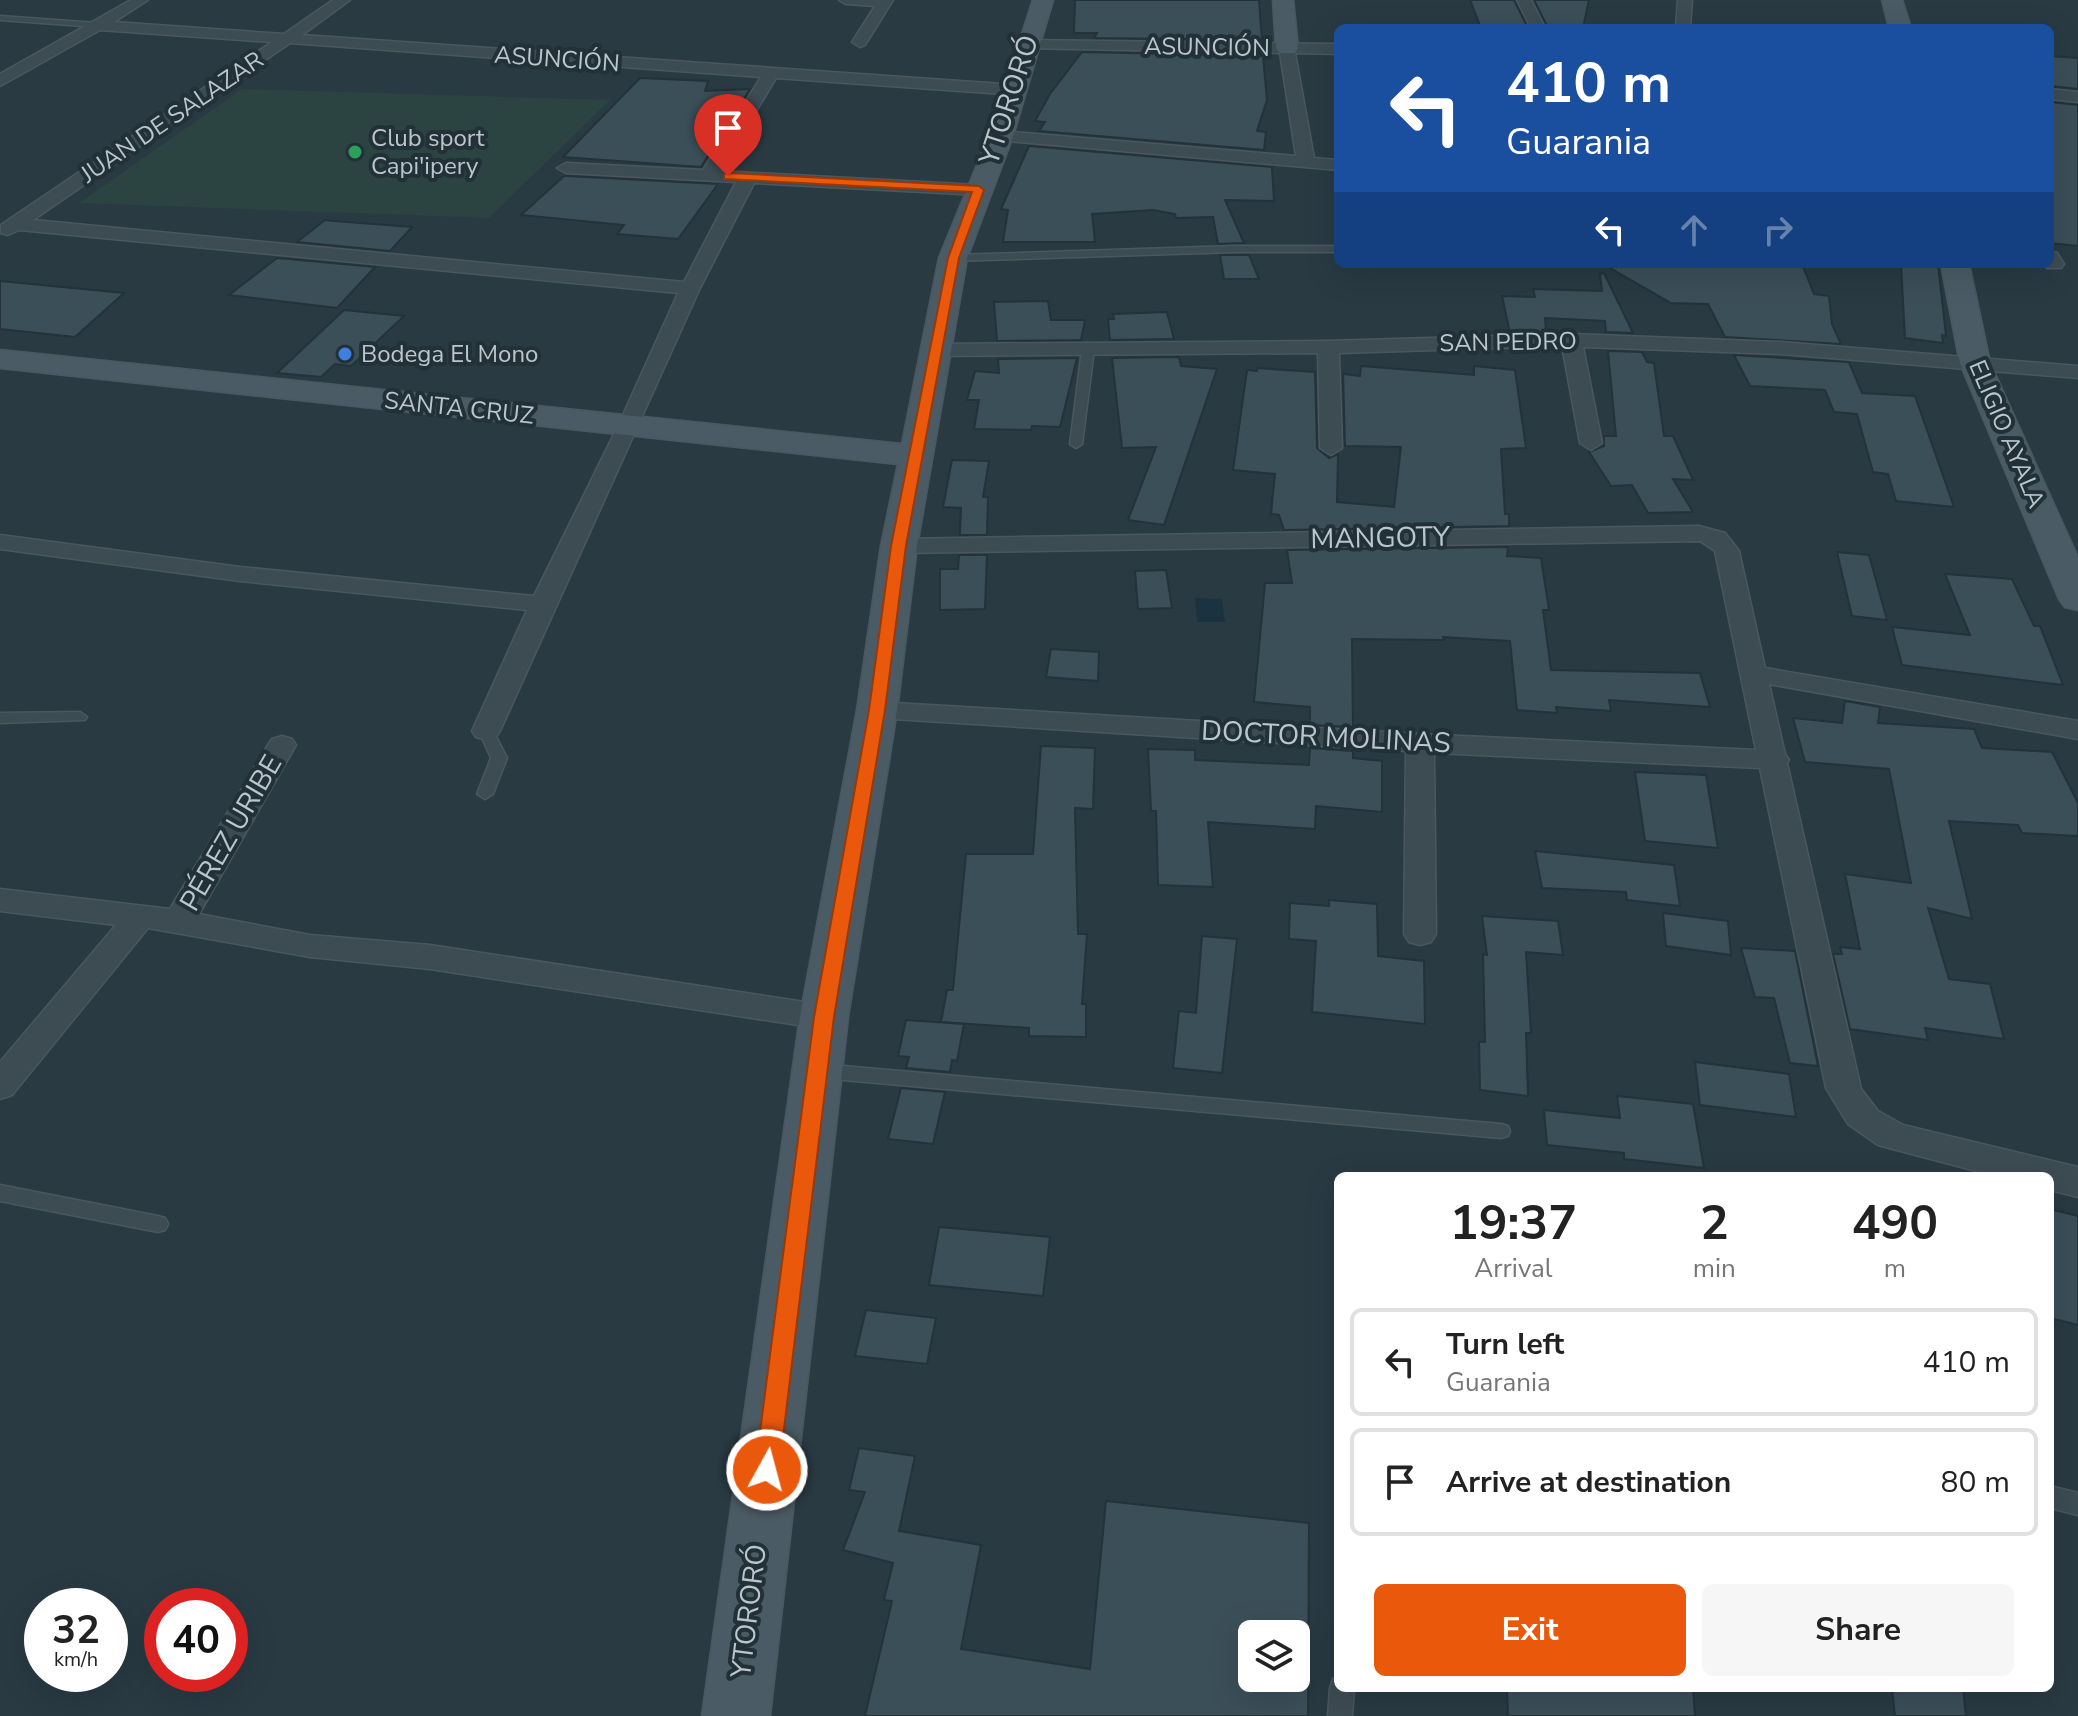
<!DOCTYPE html>
<meta charset="utf-8">
<style>
body{margin:0;font-family:"Nunito Sans",sans-serif;background:#f6f6f6;color:#222;height:100vh;display:flex;flex-direction:column;font-size:30px;white-space:nowrap}
*{box-sizing:border-box;margin:0}
p{font-size:26px;color:#767676}
.icon{flex:none;width:44px;height:44px;fill:none;stroke:currentColor;stroke-width:2;stroke-linecap:round;stroke-linejoin:round}
.map{position:relative;flex:1;overflow:hidden}
.sheet{position:absolute;left:1334px;top:1172px;width:720px;height:520px;display:flex;flex-direction:column;background:#fff;border-radius:12px;box-shadow:0 8px 32px #0002}
.sheet>*{flex:none}
.top-card{position:absolute;left:1334px;top:24px;width:720px;height:244px;border-radius:12px;box-shadow:0 8px 32px #0002;background:#1a4fa0;color:#fff;overflow:hidden}
.fabs{position:absolute;left:1238px;top:1620px;display:grid;gap:16px}
.fabs a{display:grid;place-items:center;width:72px;height:72px;border-radius:12px;background:#fff;box-shadow:0 8px 32px #0002;font-size:40px}
.speed{position:absolute;left:24px;top:1588px;display:flex;gap:16px;font-size:40px;font-weight:700;text-align:center}
.speed>*{display:grid;place-content:center;width:104px;height:104px;border-radius:50%;background:#fff;box-shadow:0 8px 32px #0002;line-height:1}
.speed small{font-size:20px;font-weight:400}
.speed .limit{border:12px solid #d22;background:#fff;color:#111}
.pin{position:absolute;display:grid;place-items:center;width:68px;height:68px;color:#fff;margin:-82px -34px;border-radius:50% 50% 50% 0;rotate:-45deg;box-shadow:0 0 8px #0007}
.pin .icon{rotate:45deg}
.me{position:absolute;width:88px;margin:-44px;rotate:7deg;stroke-linejoin:round;filter:drop-shadow(0 0 6px #0008)}
.turn{display:flex;align-items:center;gap:28px;height:168px;padding:0 40px;font-size:36px}
.turn .icon{width:104px;height:104px;stroke-width:2.5}
.turn b{display:block;font-size:56px;line-height:68px}
.lanes{display:flex;align-items:center;height:76px;padding:0 40px;background:#0003;justify-content:center;gap:40px;direction:ltr}
.lanes .off{opacity:.35}
.eta{display:flex;justify-content:space-evenly;align-items:center;height:136px;text-align:center}
.eta b{font-size:48px;font-weight:700;line-height:56px}
.action{display:flex;gap:16px;margin-top:auto;padding:16px 40px}
.action a{flex:1;height:92px;border-radius:12px;background:#ea580c;color:#fff;font-size:32px;font-weight:700;line-height:92px;text-align:center}
.action a+a{background:#f6f6f6;color:#222}
ul{padding:0;list-style:none}
li{display:flex;align-items:center;gap:24px;height:108px;margin:0 16px 12px;padding:0 24px;border:4px solid #e0e0e0;border-radius:12px}
li div{flex:1}
li b{display:block;font-size:30px}
li em{font-style:normal}
.map>svg:first-child{display:block}
.green{fill:#2b4441}
.water{fill:#1b3341}
.building{fill:#3b4f59;stroke:#24323a;stroke-width:2;fill-rule:evenodd}
.lines{fill:none;stroke-linecap:round;stroke-linejoin:round}
.lane-casing{stroke:#4a575f;stroke-width:3}
.street-casing{stroke:#4a575f;stroke-width:3}
.secondary-casing{stroke:#4a575f;stroke-width:3}
.lane{fill:#3d4b53;fill-rule:evenodd}
.street{fill:#3d4b53;fill-rule:evenodd}
.secondary{fill:#4b5b65;fill-rule:evenodd}
.route{fill:#ea580c;stroke:#983908;stroke-width:2}
.leisure-dot{fill:#2e9e5b;stroke:#223038;stroke-width:3}
.shop-dot{fill:#3f7fe0;stroke:#223038;stroke-width:3}
.labels{text-anchor:middle;dominant-baseline:central;stroke-width:8;stroke-linejoin:round;paint-order:stroke}
.far-street-label{font-size:24px;fill:#bbc5cc;stroke:#223038}
.far-poi-label{font-size:24px;fill:#bbc5cc;stroke:#223038;text-anchor:start}
.street-label{font-size:28px;fill:#bbc5cc;stroke:#223038}
</style>
<div class="map">
<svg width="2078" height="1716" viewBox="0 0 2078 1716">
<rect width="100%" height="100%" fill="#293a43"/>
<!-- green -->
<polygon class="green" points="242,89 243,89 610,100 489,218 79,203"/>
<!-- water -->
<polygon class="water" points="1195,598 1222,599 1225,622 1197,622"/>
<!-- building -->
<g class="building">
<polygon points="1075,0 1259,0 1262,40 1094,38 1097,33 1074,33"/>
<polygon points="1470,0 1514,0 1528,28 1481,28"/>
<polygon points="1534,0 1589,0 1583,28 1548,28"/>
<polygon points="1082,52 1263,56 1267,100 1257,131 1266,132 1264,150 1039,131 1045,122 1035,121 1050,94"/>
<polygon points="2050,56 2078,58 2078,89 2050,86"/>
<polygon points="640,78 708,81 705,91 750,89 701,167 563,157"/>
<polygon points="2050,102 2078,105 2078,246 2050,243"/>
<polygon points="1029,146 1272,167 1274,201 1225,200 1244,243 1218,244 1213,217 1176,218 1175,214 1153,210 1092,214 1095,242 1003,242 1008,210 1001,209"/>
<polygon points="564,176 566,176 718,184 678,239 617,234 624,225 521,215"/>
<polygon points="325,220 334,221 412,227 390,251 297,242"/>
<polygon points="1220,255 1249,255 1259,279 1224,279"/>
<polygon points="277,258 375,267 337,308 229,295"/>
<polygon points="1603,264 1802,264 1814,294 1829,296 1832,324 1841,344 1725,337 1708,304 1671,303"/>
<polygon points="1901,264 1938,264 1946,336 1942,335 1943,343 1905,338"/>
<polygon points="1604,273 1633,333 1606,332 1605,321 1545,318 1546,332 1510,333 1502,296 1535,297 1533,289 1602,291 1600,274"/>
<polygon points="0,281 124,293 75,337 0,329"/>
<polygon points="1048,301 1051,320 1085,320 1081,340 997,341 994,302"/>
<polygon points="344,310 404,316 351,366 335,364 321,377 277,373"/>
<polygon points="1167,312 1174,339 1110,340 1108,319 1114,319 1113,314"/>
<polygon points="1608,351 1642,352 1647,362 1654,363 1664,436 1673,436 1693,480 1673,479 1693,512 1648,513 1632,485 1611,486 1589,452 1604,446 1604,436 1616,436"/>
<polygon points="1734,355 1849,362 1862,393 1915,396 1954,507 1896,501 1888,474 1873,472 1857,414 1834,412 1825,390 1750,386"/>
<polygon points="1179,357 1181,366 1217,369 1164,525 1128,520 1156,447 1122,448 1112,358"/>
<polygon points="1077,358 1060,427 1032,426 1031,430 974,429 979,400 967,400 975,371 999,373 998,359"/>
<polygon points="1361,366 1474,375 1474,366 1515,370 1526,448 1501,449 1505,514 1509,514 1509,526 1284,530 1279,515 1271,514 1275,474 1233,470 1247,370 1257,371 1257,368 1315,372 1317,448 1329,458 1338,454 1337,502 1394,507 1401,447 1345,446 1343,374 1360,376"/>
<polygon points="952,460 989,461 983,497 988,497 987,535 960,535 961,508 943,507"/>
<polygon points="1508,547 1507,556 1541,558 1549,610 1543,610 1551,670 1700,673 1710,707 1609,700 1611,711 1556,707 1557,713 1517,710 1510,641 1443,637 1444,640 1352,639 1353,727 1310,725 1310,707 1254,702 1265,583 1292,583 1287,550"/>
<polygon points="1837,552 1869,555 1887,620 1852,616"/>
<polygon points="959,555 987,555 985,609 940,610 940,569 958,569"/>
<polygon points="1166,570 1172,608 1138,609 1135,571"/>
<polygon points="1945,574 2012,579 2034,626 2040,626 2063,685 1902,665 1892,627 1970,635"/>
<polygon points="1051,649 1099,652 1098,681 1046,677"/>
<polygon points="1845,701 1880,707 1878,723 1974,729 1982,748 2052,752 2078,803 2078,836 2022,833 2018,825 1949,821 1972,919 1928,908 1949,979 1990,984 2004,1039 1925,1028 1928,1040 1850,1029 1833,954 1842,954 1840,947 1860,949 1845,874 1911,883 1889,769 1805,762 1793,718 1842,723"/>
<polygon points="1041,746 1095,748 1093,809 1075,808 1078,934 1087,934 1082,1004 1086,1004 1086,1037 1029,1036 1029,1028 941,1022 947,990 953,990 966,854 1033,854"/>
<polygon points="1310,748 1353,751 1353,758 1382,761 1382,812 1316,806 1315,829 1208,822 1213,887 1158,885 1156,811 1151,811 1148,749 1195,750 1195,760 1309,765"/>
<polygon points="1635,772 1706,775 1718,848 1645,841"/>
<polygon points="1535,851 1674,865 1680,906 1627,900 1626,892 1542,888"/>
<polygon points="1329,900 1377,904 1378,956 1424,961 1425,1024 1312,1012 1316,941 1289,939 1290,903 1329,906"/>
<polygon points="1663,913 1728,921 1731,955 1666,946"/>
<polygon points="1482,916 1558,921 1563,955 1526,952 1531,1033 1526,1033 1528,1096 1480,1090 1479,1042 1485,1042 1483,954 1487,955"/>
<polygon points="1202,936 1237,939 1222,1073 1173,1068 1179,1011 1196,1013"/>
<polygon points="1741,948 1795,951 1818,1066 1790,1063 1774,998 1755,997"/>
<polygon points="906,1020 964,1024 957,1061 952,1060 950,1072 906,1068 909,1057 898,1056"/>
<polygon points="1695,1062 1789,1074 1796,1117 1700,1105"/>
<polygon points="901,1088 945,1092 933,1144 888,1139"/>
<polygon points="1617,1096 1693,1104 1704,1168 1624,1159 1624,1153 1547,1145 1544,1110 1620,1118"/>
<polygon points="2050,1209 2078,1216 2078,1325 2050,1318"/>
<polygon points="939,1227 1050,1237 1043,1296 929,1285"/>
<polygon points="866,1310 936,1318 927,1364 855,1356"/>
<path d="M859,1448L915,1456L899,1531L981,1545L961,1649L1090,1669L1106,1501L1309,1523L1308,1716H865L892,1601L884,1600L893,1563L843,1550L865,1492L849,1490ZM1252,1634H1296V1678H1252Z"/>
<polygon points="1507,1688 1693,1688 1695,1716 1508,1716"/>
<polygon points="1892,1688 1963,1688 1966,1716 1895,1716"/>
</g>
<g class="lines">
<defs>
<g id="lane">
<polygon points="0,16 97,23 101,25 97,27 0,20"/>
<polygon points="1235,246 1338,246 1338,252 1235,252 953,261 948,258 953,255"/>
<polygon points="1088,347 1094,350 1082,444 1076,448 1070,444 1082,350"/>
<polygon points="80,712 87,717 85,720 0,723 0,713"/>
<polygon points="486,726 493,731 507,758 493,794 485,799 477,794 491,758 479,731"/>
<polygon points="821,1064 1501,1124 1508,1126 1510,1131 1508,1136 1501,1138 821,1078 815,1076 812,1071 815,1066"/>
<polygon points="0,1185 158,1216 165,1218 168,1224 165,1230 158,1232 0,1201"/>
<polygon points="2050,1486 2078,1493 2078,1515 2050,1508"/>
<polygon points="1338,1678 1338,1688 1354,1688 1352,1716 1328,1716 1330,1688 1333,1679"/>
</g>
<g id="street">
<path d="M131,0H148L114,22L284,34L333,0H350L302,35L1017,85L1025,90L1017,95L776,78L720,171L979,185L988,190L979,195L754,183L700,288L500,731L496,737L486,740L476,737L472,731L527,610L240,581L0,549V535L240,567L534,596L618,426L678,293L19,230L8,235L1,233V225L272,42L100,30L0,86V74ZM290,43L761,77L703,170L566,163L557,168L566,173L736,182L684,282L33,220Z"/>
<polygon points="839,0 893,0 865,45 860,47 852,42 875,6 846,4"/>
<polygon points="1517,0 1531,0 1545,28 1531,28"/>
<polygon points="1678,0 1692,0 1690,28 1676,28"/>
<polygon points="1027,40 1338,44 1338,54 1295,53 1314,158 1338,160 1338,170 995,140 993,136 1001,131 1296,156 1280,53 1022,48 1022,42"/>
<polygon points="2050,89 2078,92 2078,102 2050,99"/>
<polygon points="2050,251 2057,253 2064,264 2061,268 2047,268 2044,264 2050,264"/>
<polygon points="1571,334 1781,342 2078,366 2078,378 1781,354 1583,347 1602,443 1591,450 1580,443 1562,346 1339,353 1342,448 1331,455 1320,448 1318,353 936,356 926,350 936,344 1328,341"/>
<polygon points="1699,526 1725,533 1739,551 1765,668 2078,721 2078,739 1769,684 1785,754 1789,760 1787,763 1861,1089 1878,1111 1903,1125 2078,1167 2078,1197 2050,1190 2050,1176 1995,1176 1878,1145 1848,1124 1826,1088 1760,768 1434,753 1436,934 1431,942 1420,945 1409,942 1404,934 1406,751 877,718 867,716 863,710 867,704 877,702 1420,734 1756,750 1715,551 1700,541 899,553 890,551 887,546 890,541 899,539"/>
<polygon points="282,736 292,739 296,745 199,914 310,935 430,945 824,1005 836,1008 840,1017 836,1026 824,1029 430,969 310,957 148,928 12,1095 0,1099 0,1062 116,925 0,911 0,889 170,909 268,745 272,739"/>
</g>
<g id="secondary">
<polygon points="1033,0 1053,0 1013,136 967,258 917,546 897,710 848,1017 770,1716 702,1716 800,1017 857,710 881,546 898,464 0,368 0,350 902,444 939,258 989,136"/>
<polygon points="1273,0 1293,0 1298,48 1295,53 1279,53 1276,48"/>
<polygon points="1882,0 1902,0 1911,28 1889,28"/>
<polygon points="1941,264 1969,264 1990,363 2078,558 2078,610 2065,607 2059,599 1960,363"/>
</g>
</defs>
<!-- lane casing -->
<use href="#lane" class="lane-casing"/>
<!-- street casing -->
<use href="#street" class="street-casing"/>
<!-- secondary casing -->
<use href="#secondary" class="secondary-casing"/>
<!-- lane -->
<use href="#lane" class="lane"/>
<!-- street -->
<use href="#street" class="street"/>
<!-- secondary -->
<use href="#secondary" class="secondary"/>
</g>
<!-- route -->
<polygon class="route" points="728,173 979,186 984,190 959,258 906,546 885,710 834,1017 779,1470 776,1478 767,1482 758,1478 755,1470 814,1017 869,710 891,546 948,258 972,192 724,179 724,174"/>
<!-- markers -->
<circle class="leisure-dot" cx="355" cy="152" r="8"/>
<circle class="shop-dot" cx="345" cy="354" r="8"/>
<g class="labels">
<!-- far-street labels -->
<g class="far-street-label">
<text transform="translate(1207 47) rotate(1)">ASUNCIÓN</text>
<text transform="translate(557 59) rotate(4)">ASUNCIÓN</text>
<text transform="translate(172 117) rotate(-34)">JUAN DE SALAZAR</text>
<text transform="translate(1508 342) rotate(-1)">SAN PEDRO</text>
<text transform="translate(459 408) rotate(6)">SANTA CRUZ</text>
<text transform="translate(2007 434) rotate(67)">ELIGIO AYALA</text>
</g>
<!-- far-poi labels -->
<g class="far-poi-label">
<text x="371" y="138">Club sport<tspan x="371" dy="28">Capi'ipery</tspan></text>
<text x="361" y="354">Bodega El Mono</text>
</g>
<!-- street labels -->
<g class="street-label">
<text transform="translate(1009 100) rotate(-72)">YTORORÓ</text>
<text transform="translate(1380 538) rotate(-1)">MANGOTY</text>
<text transform="translate(1326 737) rotate(3)">DOCTOR MOLINAS</text>
<text transform="translate(231 833) rotate(-60)">PÉREZ URIBE</text>
<text transform="translate(749 1611) rotate(-83)">YTORORÓ</text>
</g>
</g>
</svg>
<div class="fabs">
<a><svg class="icon" aria-label="layers" viewBox="0 0 24 24"><path d="M12 4l9 5-9 5-9-5zM3 14l9 5 9-5"/></svg></a>
</div>
<div class="speed"><div>32<small>km/h</small></div><div class="limit">40</div></div>
<div class="pin" style="left:728px;top:176px;background:#d93025"><svg class="icon" aria-label="arrive" viewBox="0 0 24 24"><path d="M6 21V4h12l-3 4 3 4H6"/></svg></div>
<svg class="me" style="left:767px;top:1470px" viewBox="-20 -20 40 40"><circle r="17" fill="#ea580c" stroke="#fff" stroke-width="3"/><path d="M0-11L8 9 0 5-8 9z" fill="#fff"/></svg>
<div class="top-card">
<div class="turn"><svg class="icon" aria-label="left" viewBox="0 0 24 24"><path d="M17 20v-9H6M10 6l-5 5 5 5"/></svg><div><b>410 m</b>Guarania</div></div>
<div class="lanes"><svg class="icon" aria-label="left" viewBox="0 0 24 24"><path d="M17 20v-9H6M10 6l-5 5 5 5"/></svg><svg class="icon off" aria-label="ahead" viewBox="0 0 24 24"><path d="M12 20V5M6 11l6-6 6 6"/></svg><svg class="icon off" aria-label="right" viewBox="0 0 24 24"><path d="M7 20v-9h11M14 6l5 5-5 5"/></svg></div>
</div>
<section class="sheet">
<div class="eta">
<div><b>19:37</b><p>Arrival</p></div>
<div><b>2</b><p>min</p></div>
<div><b>490</b><p>m</p></div>
</div>
<ul>
<li><svg class="icon" aria-label="left" viewBox="0 0 24 24"><path d="M17 20v-9H6M10 6l-5 5 5 5"/></svg><div><b>Turn left</b><p>Guarania</p></div><em>410 m</em></li>
<li><svg class="icon" aria-label="arrive" viewBox="0 0 24 24"><path d="M6 21V4h12l-3 4 3 4H6"/></svg><div><b>Arrive at destination</b></div><em>80 m</em></li>
</ul>
<div class="action"><a>Exit</a><a>Share</a></div>
</section>
</div>
